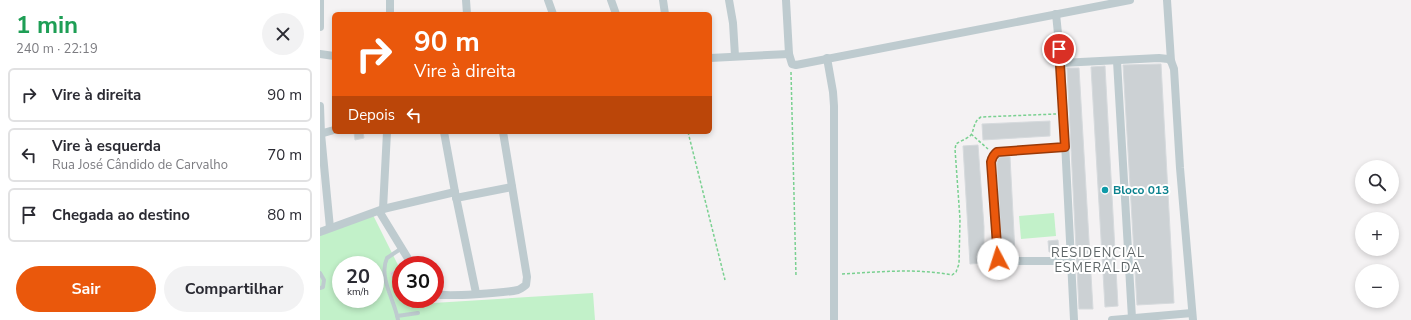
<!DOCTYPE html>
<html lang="pt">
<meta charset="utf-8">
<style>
body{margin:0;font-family:"Nunito Sans",sans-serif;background:#f2f2f3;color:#2b2b33;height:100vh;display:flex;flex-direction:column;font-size:15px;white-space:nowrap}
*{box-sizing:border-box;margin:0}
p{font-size:13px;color:#7c7c81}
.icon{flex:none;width:22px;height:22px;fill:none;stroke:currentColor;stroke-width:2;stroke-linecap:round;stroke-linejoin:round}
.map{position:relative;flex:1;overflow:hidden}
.details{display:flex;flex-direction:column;background:#fff;width:320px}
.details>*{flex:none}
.banner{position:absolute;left:12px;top:12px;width:380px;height:122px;border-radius:6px;box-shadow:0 2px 6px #0003;background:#ea580c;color:#fff;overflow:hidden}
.tools{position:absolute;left:1035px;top:160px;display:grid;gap:8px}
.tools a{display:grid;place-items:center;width:44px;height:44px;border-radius:50%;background:#fff;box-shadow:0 2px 6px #0003;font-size:20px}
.speed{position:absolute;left:12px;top:256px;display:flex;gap:8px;font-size:20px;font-weight:700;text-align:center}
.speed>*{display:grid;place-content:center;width:52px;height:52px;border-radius:50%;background:#fff;box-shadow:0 2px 6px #0003;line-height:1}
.speed small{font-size:10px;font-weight:400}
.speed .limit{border:6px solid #d22;background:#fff;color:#111}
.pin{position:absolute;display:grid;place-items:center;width:34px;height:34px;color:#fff;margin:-17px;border:2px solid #fff;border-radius:50%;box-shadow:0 1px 4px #0007}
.me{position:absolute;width:44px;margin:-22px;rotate:355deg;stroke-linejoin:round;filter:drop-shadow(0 0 3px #0008)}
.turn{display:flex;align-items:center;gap:14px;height:84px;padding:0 16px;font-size:18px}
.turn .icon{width:52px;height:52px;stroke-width:2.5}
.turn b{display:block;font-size:28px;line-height:34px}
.then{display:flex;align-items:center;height:38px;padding:0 16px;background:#0003;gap:8px;font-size:15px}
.round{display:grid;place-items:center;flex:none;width:42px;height:42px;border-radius:21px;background:#f2f2f3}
.summary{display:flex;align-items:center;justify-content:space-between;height:68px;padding:0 16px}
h1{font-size:24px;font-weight:700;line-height:30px;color:#1e9e55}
.action{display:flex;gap:8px;margin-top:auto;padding:8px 16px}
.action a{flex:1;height:46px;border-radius:24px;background:#ea580c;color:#fff;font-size:16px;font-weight:700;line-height:46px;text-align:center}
.action a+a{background:#f2f2f3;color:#2b2b33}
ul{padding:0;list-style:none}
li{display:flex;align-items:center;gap:12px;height:54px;margin:0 8px 6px;padding:0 8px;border:2px solid #e1e1e2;border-radius:6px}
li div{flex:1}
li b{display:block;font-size:15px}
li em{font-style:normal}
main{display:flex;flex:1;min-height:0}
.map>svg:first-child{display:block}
.green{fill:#c2f1c9;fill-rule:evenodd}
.building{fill:#ccd1d4;stroke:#d6dadd}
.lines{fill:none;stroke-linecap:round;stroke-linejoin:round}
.path{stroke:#79d090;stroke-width:1.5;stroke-dasharray:3 2;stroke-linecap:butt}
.service{stroke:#becbcf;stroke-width:4}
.minor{stroke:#becbcf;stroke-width:8}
.route-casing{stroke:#983908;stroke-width:10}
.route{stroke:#ea580c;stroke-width:7}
.culture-dot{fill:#0f9aa8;stroke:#fff;stroke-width:1.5}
.labels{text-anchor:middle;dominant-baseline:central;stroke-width:4;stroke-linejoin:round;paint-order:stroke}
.culture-label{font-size:12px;font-weight:bold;fill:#0d838f;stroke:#fff;text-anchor:start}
.neighbourhood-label{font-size:13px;letter-spacing:1px;fill:#5e6567;stroke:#fff}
</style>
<main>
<section class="details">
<div class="summary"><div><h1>1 min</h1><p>240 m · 22:19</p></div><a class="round"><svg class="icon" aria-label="close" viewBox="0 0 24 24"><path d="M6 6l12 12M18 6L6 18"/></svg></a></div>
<ul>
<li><svg class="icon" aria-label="right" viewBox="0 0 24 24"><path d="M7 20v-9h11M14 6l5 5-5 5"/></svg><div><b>Vire à direita</b></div><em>90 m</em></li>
<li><svg class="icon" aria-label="left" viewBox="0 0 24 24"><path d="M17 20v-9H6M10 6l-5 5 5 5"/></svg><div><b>Vire à esquerda</b><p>Rua José Cândido de Carvalho</p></div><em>70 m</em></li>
<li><svg class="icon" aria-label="arrive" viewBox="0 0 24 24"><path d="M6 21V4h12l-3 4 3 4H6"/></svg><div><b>Chegada ao destino</b></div><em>80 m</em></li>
</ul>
<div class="action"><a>Sair</a><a>Compartilhar</a></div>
</section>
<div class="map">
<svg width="1091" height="320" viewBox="0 0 1091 320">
<rect width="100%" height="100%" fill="#f4f2f3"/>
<!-- green -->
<g class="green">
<polygon points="734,213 736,236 701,239 699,216"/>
<path d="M53,215L81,271V299H95L97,304L273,293L275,320H0V235ZM21,265H55V299H21Z"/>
</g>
<!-- building -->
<g class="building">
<polygon points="841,64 854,303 817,305 803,65"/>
<polygon points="785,66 798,306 785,307 771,67"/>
<polygon points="747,68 759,68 773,309 759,309"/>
<polygon points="730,121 730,136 663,140 662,124"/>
<polygon points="34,132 43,132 44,138 35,140"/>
<polygon points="658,145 664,227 664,263 650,264 643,146"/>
<polygon points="679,157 690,157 695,253 682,254 677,163"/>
<polygon points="738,240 739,251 729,252 728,241"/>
<polygon points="77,269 81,276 81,295 70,273"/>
</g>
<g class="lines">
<!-- path -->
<g class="path">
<polyline points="471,72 476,276"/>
<polyline points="368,132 405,280"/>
<polyline points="651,134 668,149"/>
<path d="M522,274C559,272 595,268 632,275L636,272L639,264L640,219L635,149L636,144C640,141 647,139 651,135C655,128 653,122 661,117L736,114"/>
</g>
<!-- service -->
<g class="service">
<polyline points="0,273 4,280 3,287 0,288"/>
<polyline points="77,316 98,313"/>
<path d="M78,320C75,301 58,277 67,258L82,248"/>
</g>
<!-- minor -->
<g class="minor">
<polyline points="70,0 70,14"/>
<polyline points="146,0 147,14"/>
<polyline points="228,0 233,14"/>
<polyline points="291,0 296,14"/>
<polyline points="343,0 345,14"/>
<polyline points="409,0 413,23 415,56"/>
<polyline points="466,0 469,54 472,64 476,65 810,0"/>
<polyline points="847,0 851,61 854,69 860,168 873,320"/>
<polyline points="736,14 741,63 754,320"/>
<polyline points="0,27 0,0"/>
<polyline points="0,54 14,56"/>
<polyline points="390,58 469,54"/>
<polyline points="507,58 513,92 514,106 514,320"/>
<polyline points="797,61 812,318"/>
<polyline points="741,63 839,58 848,59 851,61"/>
<polyline points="0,106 1,134 10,228"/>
<polyline points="124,132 135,192 156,293"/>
<polyline points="0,134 14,130"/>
<polyline points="745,147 677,152 674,154 671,162 677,256 679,261 751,261"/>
<polyline points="136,198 192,187"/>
<polyline points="63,209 67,132"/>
<polyline points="59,211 92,265"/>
<polyline points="0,232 63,209 135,192"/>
<path d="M115,294C127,297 184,293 198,290C201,289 203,287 206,285L207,277L183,132"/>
<polyline points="792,320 872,313"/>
</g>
</g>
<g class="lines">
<defs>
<path id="route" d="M678,259L671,162C672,158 673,155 677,152L745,147L739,49"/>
</defs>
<!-- route casing -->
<use href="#route" class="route-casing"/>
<!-- route -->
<use href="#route" class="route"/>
</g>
<!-- markers -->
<circle class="culture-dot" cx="785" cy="190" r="4"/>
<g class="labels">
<!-- culture labels -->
<g class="culture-label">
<text x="793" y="190">Bloco 013</text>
</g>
<!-- neighbourhood labels -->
<g class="neighbourhood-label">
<text x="778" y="253">RESIDENCIAL<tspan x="778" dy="15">ESMERALDA</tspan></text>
</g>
</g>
</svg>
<div class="tools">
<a><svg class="icon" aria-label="search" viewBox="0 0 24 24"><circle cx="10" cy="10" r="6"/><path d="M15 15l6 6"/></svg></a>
<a>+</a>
<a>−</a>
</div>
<div class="speed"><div>20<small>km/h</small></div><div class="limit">30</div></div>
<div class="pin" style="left:739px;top:49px;background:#d93025"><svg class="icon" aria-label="arrive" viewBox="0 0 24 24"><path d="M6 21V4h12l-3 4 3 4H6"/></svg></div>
<svg class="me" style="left:678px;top:259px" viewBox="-20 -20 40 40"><circle r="19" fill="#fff"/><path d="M0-13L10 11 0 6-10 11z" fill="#ea580c"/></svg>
<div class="banner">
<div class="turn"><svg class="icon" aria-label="right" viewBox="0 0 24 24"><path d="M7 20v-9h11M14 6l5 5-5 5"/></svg><div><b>90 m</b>Vire à direita</div></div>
<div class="then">Depois<svg class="icon" aria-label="left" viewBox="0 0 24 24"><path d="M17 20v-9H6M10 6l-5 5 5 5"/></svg></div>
</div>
</div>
</main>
